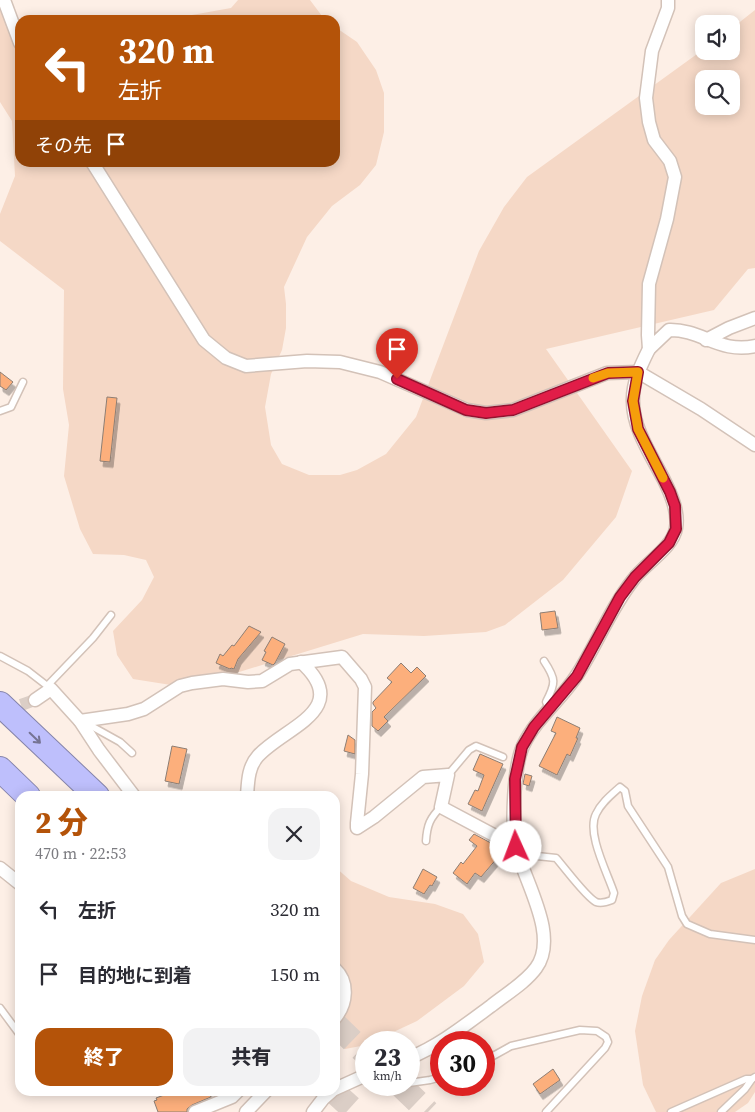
<!DOCTYPE html>
<html lang="ja">
<meta charset="utf-8">
<style>
body{margin:0;font-family:"Source Serif 4","Noto Sans JP",serif;background:#f2f2f3;color:#2b2b33;height:100vh;display:flex;flex-direction:column;font-size:19px;white-space:nowrap}
*{box-sizing:border-box;margin:0}
p{font-size:16px;color:#7c7c81}
.icon{flex:none;width:28px;height:28px;fill:none;stroke:currentColor;stroke-width:2;stroke-linecap:round;stroke-linejoin:round}
.map{position:relative;flex:1;overflow:hidden}
.side{position:absolute;left:15px;top:791px;width:325px;height:305px;display:flex;flex-direction:column;background:#fff;border-radius:15px;box-shadow:0 2px 12px #0003}
.side>*{flex:none}
.hud{position:absolute;left:15px;top:15px;width:325px;height:152px;border-radius:15px;box-shadow:0 2px 12px #0003;background:#b45309;color:#fff;overflow:hidden}
.controls{position:absolute;left:695px;top:15px;display:grid;gap:10px}
.controls a{display:grid;place-items:center;width:45px;height:45px;border-radius:10px;background:#fff;box-shadow:0 2px 12px #0003;font-size:25px}
.speed{position:absolute;left:355px;top:1031px;display:flex;gap:10px;font-size:25px;font-weight:700;text-align:center}
.speed>*{display:grid;place-content:center;width:65px;height:65px;border-radius:50%;background:#fff;box-shadow:0 2px 12px #0003;line-height:1}
.speed small{font-size:12px;font-weight:400}
.speed .limit{border:8px solid #d22;background:#fff;color:#111}
.pin{position:absolute;display:grid;place-items:center;width:42px;height:42px;color:#fff;margin:-51px -21px;border-radius:50% 50% 50% 0;rotate:-45deg;box-shadow:0 0 5px #0007}
.pin .icon{rotate:45deg}
.me{position:absolute;width:55px;margin:-28px;rotate:358deg;stroke-linejoin:round;filter:drop-shadow(0 0 4px #0008)}
.turn{display:flex;align-items:center;gap:18px;height:105px;padding:0 20px;font-size:22px}
.turn .icon{width:65px;height:65px;stroke-width:2.5}
.turn b{display:block;font-size:35px;line-height:42px}
.then{display:flex;align-items:center;height:48px;padding:0 20px;background:#0003;gap:10px;font-size:19px}
.round{display:grid;place-items:center;flex:none;width:52px;height:52px;border-radius:15px;background:#f2f2f3}
.summary{display:flex;align-items:center;justify-content:space-between;height:85px;padding:0 20px}
h1{font-size:30px;font-weight:800;line-height:38px;color:#b45309}
.action{display:flex;gap:10px;margin-top:auto;padding:10px 20px}
.action a{flex:1;height:58px;border-radius:15px;background:#b45309;color:#fff;font-size:20px;font-weight:800;line-height:58px;text-align:center}
.action a+a{background:#f2f2f3;color:#2b2b33}
ul{padding:0;list-style:none}
li{display:flex;align-items:center;gap:15px;height:65px;padding:0 20px}
li div{flex:1}
li b{display:block;font-size:19px}
li em{font-style:normal}
.map>svg:first-child{display:block}
.green{fill:#f5d8c6;fill-rule:evenodd}
.building{fill:#fcaf7b;stroke:#8d7e74;filter:url(#shadow)}
.lines{fill:none;stroke-linecap:round;stroke-linejoin:round}
.minor-tunnel{stroke:#dbcec6;stroke-width:12;stroke-dasharray:12 6;stroke-linecap:butt}
.motorway-tunnel{stroke:#dbcec6;stroke-width:24;stroke-dasharray:24 12;stroke-linecap:butt}
.service-casing{stroke:#d3c2b8;stroke-width:9}
.minor-casing{stroke:#d3c2b8;stroke-width:15}
.motorway-casing{stroke:#8584aa;stroke-width:26}
.service{stroke:#fff;stroke-width:6}
.minor{stroke:#fff;stroke-width:12}
.motorway{stroke:#bebffc;stroke-width:24}
.oneway{stroke:#757393}
.route-casing{stroke:#92132f;stroke-width:12}
.route{stroke:#e11d48;stroke-width:9}
.slow{stroke:#f59e0b;stroke-width:9}
</style>
<div class="map">
<svg width="755" height="1112" viewBox="0 0 755 1112">
<defs>
<filter id="shadow"><feDropShadow dx="3" dy="5.5" stdDeviation="0" flood-color="#0004"/></filter>
</defs>
<rect width="100%" height="100%" fill="#fdefe6"/>
<!-- green -->
<g class="green">
<polygon points="238,0 310,0 325,20 164,20 231,8"/>
<path d="M755,10V268L748,269L714,310L546,349L632,471L616,517L563,580L505,625L486,632L424,636L363,634L236,673L171,685L133,679L117,655L113,631L142,600L154,577L146,560L124,555L93,554L80,529L64,476L69,425L63,389L64,290L0,241V214L15,176L12,121L0,102V11L20,20V162H335V27L357,42L376,70L384,93V132L376,165L360,185L332,206L307,237L284,287L286,304V328L282,350L271,374L265,407L271,445L282,464L309,475H340L357,470L386,454L416,417L479,251L504,207L527,177L704,49V51H731V29ZM704,79H731V106H704Z"/>
<polygon points="335,867 351,881 389,897 435,904 463,914 478,934 484,962 464,986 417,1021 372,1042 366,1042 366,1045 345,1049 335,1037"/>
<polygon points="755,869 755,1092 748,1103 735,1112 656,1112 643,1085 635,1031 642,996 655,960 669,940 721,883"/>
</g>
<!-- building -->
<g class="building">
<polygon points="0,372 13,382 6,390 0,386"/>
<polygon points="107,397 117,398 110,462 100,461"/>
<polygon points="555,611 558,628 542,630 540,613"/>
<polygon points="249,626 261,632 238,659 234,669 231,668 230,669 216,663 220,654 223,656 232,645 234,646"/>
<polygon points="272,637 285,644 275,663 273,665 262,660 266,652 264,651"/>
<polygon points="401,663 411,673 417,667 426,676 384,717 388,721 378,731 372,726 372,712 376,708 373,704 373,702 392,682 387,678"/>
<polygon points="557,717 580,728 576,738 578,738 570,756 567,754 557,775 539,766 556,733 551,731"/>
<polygon points="348,735 355,740 355,754 344,751"/>
<polygon points="172,746 187,749 179,784 165,781"/>
<polygon points="480,754 503,764 482,811 468,804 475,790 478,791 484,775 473,770"/>
<polygon points="525,774 532,776 529,786 523,784"/>
<polygon points="474,834 504,850 481,877 475,873 467,884 453,873 461,862 463,864 477,846 469,840"/>
<polygon points="423,869 437,877 432,886 430,885 424,894 413,888"/>
<polygon points="553,1069 560,1080 540,1094 533,1084"/>
<polygon points="175,1091 209,1091 211,1097 192,1105 187,1109 187,1112 158,1112 154,1101 157,1100 156,1098"/>
</g>
<g class="lines">
<!-- minor-tunnel -->
<polyline class="minor-tunnel" points="4,711 35,700"/>
<!-- motorway-tunnel -->
<g class="motorway-tunnel">
<polyline points="335,1024 366,1054"/>
<polyline points="400,1085 428,1112"/>
<polyline points="333,1091 356,1112"/>
</g>
<defs>
<g id="service">
<polyline points="0,411 11,407 23,382"/>
<polyline points="0,656 28,671 50,688"/>
<path d="M544,661C556,679 556,683 546,702L550,708"/>
<polyline points="47,686 93,638 111,615"/>
<polyline points="84,722 120,742 132,753"/>
<polyline points="448,775 469,750 476,746 503,757"/>
<path d="M426,841C427,825 430,818 441,807"/>
<path d="M518,854L556,858C565,868 586,897 596,902C601,904 607,902 612,900L614,893C608,874 586,833 596,814C601,803 611,795 620,787L625,791L628,806L668,867L682,916L687,924L710,934L755,940"/>
<polyline points="0,1008 20,1035"/>
<polyline points="484,1061 511,1046 580,1030 597,1031 606,1037 608,1042 605,1048 546,1112"/>
<polyline points="409,1083 430,1080 441,1077"/>
<polyline points="671,1112 746,1079 752,1079 755,1077"/>
<polyline points="721,1112 745,1089 752,1079"/>
</g>
<g id="minor">
<polyline points="4,0 20,43"/>
<path d="M668,0V8L652,51L646,98L649,122L654,140L670,161L675,177L667,219L649,284L648,335L649,349L669,330C701,329 720,354 755,346"/>
<polyline points="92,162 204,340 226,358 246,366 307,361 340,362 380,372 467,410 486,413 513,410 607,373 638,372 701,409 755,445"/>
<polyline points="706,340 729,328 755,318"/>
<polyline points="35,700 51,689 80,721 99,750 134,796"/>
<polyline points="80,721 128,714 144,709 180,686 192,683 223,679 248,682 262,681 290,664 342,657 361,679 365,687 362,774 357,823 357,828 374,817 423,777 448,775 441,807 516,847"/>
<path d="M247,796C248,782 248,767 258,756C284,727 354,710 301,662"/>
<polyline points="0,868 20,884"/>
<path d="M335,969C349,982 347,1004 335,1018"/>
<path d="M409,1058C439,1046 465,1025 491,1006C506,994 525,983 536,968C560,935 523,880 516,846C511,824 514,766 523,746C536,718 561,700 577,675C597,644 610,609 633,580C644,564 673,548 676,528C679,512 671,494 664,480C652,456 633,429 633,402C632,383 641,365 649,349"/>
<polyline points="335,1089 366,1075"/>
<polyline points="195,1112 232,1097 238,1091"/>
<polyline points="246,1112 266,1091"/>
<polyline points="313,1112 323,1099 332,1091"/>
</g>
<g id="motorway">
<polyline points="0,704 97,796"/>
<polyline points="0,769 28,796"/>
</g>
</defs>
<!-- service casing -->
<use href="#service" class="service-casing"/>
<!-- minor casing -->
<use href="#minor" class="minor-casing"/>
<!-- motorway casing -->
<use href="#motorway" class="motorway-casing"/>
<!-- service -->
<use href="#service" class="service"/>
<!-- minor -->
<use href="#minor" class="minor"/>
<!-- motorway -->
<use href="#motorway" class="motorway"/>
</g>
<!-- one-way arrows -->
<defs><path id="oneway-shaft" d="M-6 0H5M1.5-3L5.5 0L1.5 3" fill="none" stroke-width="1.6" stroke-linecap="round" stroke-linejoin="round" transform="scale(1.25)"/></defs>
<use class="oneway" href="#oneway-shaft" transform="translate(35 738) rotate(44)"/>
<g class="lines">
<defs>
<polyline id="route" points="397,379 466,410 486,413 513,410 608,373 638,372 633,401 638,429 670,492 675,506 676,529 669,543 635,577 620,597 577,676 534,727 522,747 515,779 516,847"/>
</defs>
<!-- route casing -->
<use href="#route" class="route-casing"/>
<!-- route -->
<use href="#route" class="route"/>
<!-- slow -->
<polyline class="slow" points="593,378 608,373 638,372 633,401 638,429 663,478"/>
</g>
</svg>
<div class="controls">
<a><svg class="icon" aria-label="sound" viewBox="0 0 24 24"><path d="M4 9h4l5-4v14l-5-4H4zM17 9q2 3 0 6"/></svg></a>
<a><svg class="icon" aria-label="search" viewBox="0 0 24 24"><circle cx="10" cy="10" r="6"/><path d="M15 15l6 6"/></svg></a>
</div>
<div class="speed"><div>23<small>km/h</small></div><div class="limit">30</div></div>
<div class="pin" style="left:397px;top:379px;background:#d93025"><svg class="icon" aria-label="arrive" viewBox="0 0 24 24"><path d="M6 21V4h12l-3 4 3 4H6"/></svg></div>
<svg class="me" style="left:516px;top:847px" viewBox="-20 -20 40 40"><circle r="19" fill="#fff"/><path d="M0-13L10 11 0 6-10 11z" fill="#e11d48"/></svg>
<div class="hud">
<div class="turn"><svg class="icon" aria-label="left" viewBox="0 0 24 24"><path d="M17 20v-9H6M10 6l-5 5 5 5"/></svg><div><b>320 m</b>左折</div></div>
<div class="then">その先<svg class="icon" aria-label="arrive" viewBox="0 0 24 24"><path d="M6 21V4h12l-3 4 3 4H6"/></svg></div>
</div>
<section class="side">
<div class="summary"><div><h1>2 分</h1><p>470 m · 22:53</p></div><a class="round"><svg class="icon" aria-label="close" viewBox="0 0 24 24"><path d="M6 6l12 12M18 6L6 18"/></svg></a></div>
<ul>
<li><svg class="icon" aria-label="left" viewBox="0 0 24 24"><path d="M17 20v-9H6M10 6l-5 5 5 5"/></svg><div><b>左折</b></div><em>320 m</em></li>
<li><svg class="icon" aria-label="arrive" viewBox="0 0 24 24"><path d="M6 21V4h12l-3 4 3 4H6"/></svg><div><b>目的地に到着</b></div><em>150 m</em></li>
</ul>
<div class="action"><a>終了</a><a>共有</a></div>
</section>
</div>
